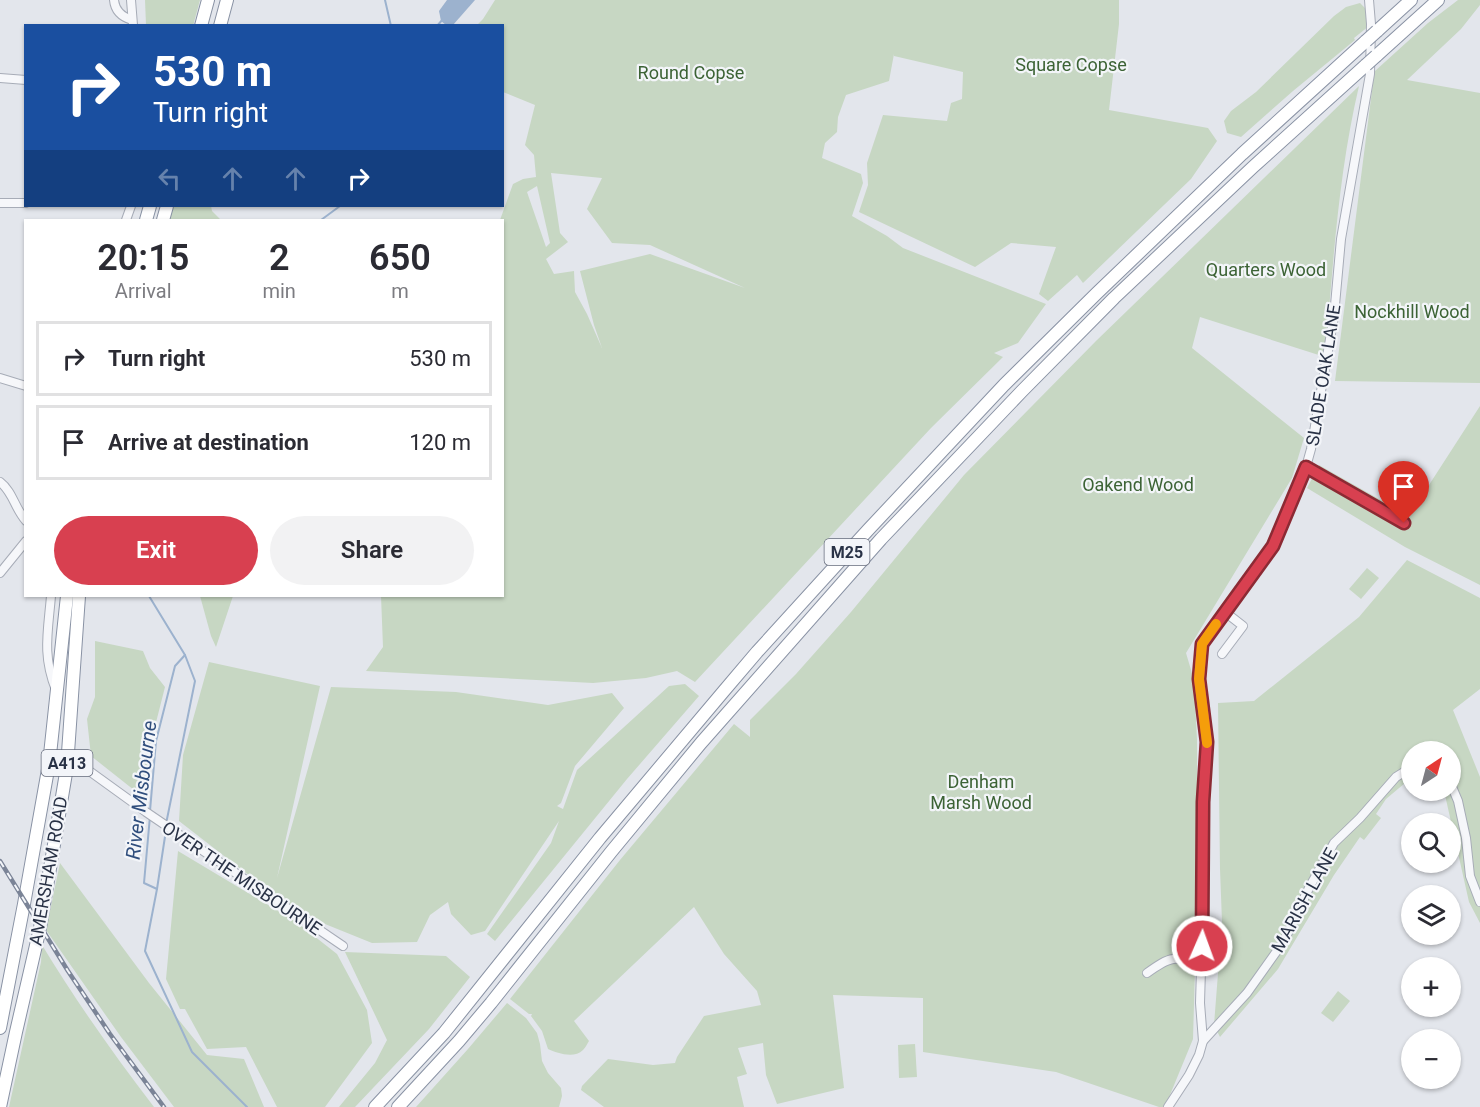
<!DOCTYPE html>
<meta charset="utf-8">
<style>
body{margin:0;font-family:Roboto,sans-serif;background:#f2f2f3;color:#2b2b33;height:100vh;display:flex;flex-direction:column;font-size:22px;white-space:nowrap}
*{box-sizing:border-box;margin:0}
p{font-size:20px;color:#7c7c81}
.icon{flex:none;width:33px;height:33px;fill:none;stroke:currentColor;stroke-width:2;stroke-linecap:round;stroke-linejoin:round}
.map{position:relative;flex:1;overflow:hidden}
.side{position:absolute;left:24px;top:219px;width:480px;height:378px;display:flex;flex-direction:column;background:#fff;border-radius:0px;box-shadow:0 2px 4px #0004}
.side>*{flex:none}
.banner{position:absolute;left:24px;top:24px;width:480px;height:183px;border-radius:0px;box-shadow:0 2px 4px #0004;background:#1a4fa0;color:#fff;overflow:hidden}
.needle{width:39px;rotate:36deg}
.buttons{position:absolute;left:1401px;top:741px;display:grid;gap:12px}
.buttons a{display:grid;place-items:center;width:60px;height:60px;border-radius:50%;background:#fff;box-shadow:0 2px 4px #0004;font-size:30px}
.pin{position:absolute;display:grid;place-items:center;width:51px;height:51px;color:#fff;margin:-62px -26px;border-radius:50% 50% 50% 0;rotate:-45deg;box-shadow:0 0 6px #0007}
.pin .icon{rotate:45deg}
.me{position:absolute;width:66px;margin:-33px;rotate:2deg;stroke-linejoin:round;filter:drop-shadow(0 0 4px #0008)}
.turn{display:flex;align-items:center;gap:21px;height:126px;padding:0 30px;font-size:27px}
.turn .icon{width:78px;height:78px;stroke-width:2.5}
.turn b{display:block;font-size:42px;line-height:51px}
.lanes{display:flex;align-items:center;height:57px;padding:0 30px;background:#0003;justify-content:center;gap:30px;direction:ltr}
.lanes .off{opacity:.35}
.eta{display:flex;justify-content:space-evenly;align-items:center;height:102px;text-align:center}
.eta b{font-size:36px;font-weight:600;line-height:42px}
.cta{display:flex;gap:12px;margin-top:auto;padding:12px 30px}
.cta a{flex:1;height:69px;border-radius:36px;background:#d84050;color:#fff;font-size:24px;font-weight:600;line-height:69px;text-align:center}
.cta a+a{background:#f2f2f3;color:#2b2b33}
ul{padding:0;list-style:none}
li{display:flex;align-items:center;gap:18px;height:75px;margin:0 12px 9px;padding:0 18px;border:3px solid #e1e1e2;border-radius:0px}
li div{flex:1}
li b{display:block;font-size:22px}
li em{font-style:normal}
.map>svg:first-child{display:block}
.green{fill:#c7d7c3;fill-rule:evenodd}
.water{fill:#9cb2ce}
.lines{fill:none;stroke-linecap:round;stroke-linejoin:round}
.stream{stroke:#9cb2ce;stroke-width:2}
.minor-casing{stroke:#a7acb7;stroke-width:10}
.highway-casing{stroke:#8992a4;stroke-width:14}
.minor{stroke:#f6f7fa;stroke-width:8}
.highway{stroke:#fff;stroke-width:12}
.rail-casing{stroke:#7b8497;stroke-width:4.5}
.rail{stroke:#f3f5f9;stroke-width:2;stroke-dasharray:7;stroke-linecap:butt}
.highway-bridge-casing{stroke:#8992a4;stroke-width:14;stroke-linecap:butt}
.highway-bridge{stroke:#fff;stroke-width:12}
.route-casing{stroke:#8c2a34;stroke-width:15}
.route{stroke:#d84050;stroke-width:10}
.slow{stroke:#f59e0b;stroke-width:10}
.labels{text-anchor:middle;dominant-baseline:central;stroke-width:4.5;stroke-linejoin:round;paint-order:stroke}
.shield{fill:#f3f5f9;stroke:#666c7c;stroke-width:1.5}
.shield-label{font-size:16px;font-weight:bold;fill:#293246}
.park-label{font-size:18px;fill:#3c6335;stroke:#f3f5f9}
.street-label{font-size:18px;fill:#293246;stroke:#f3f5f9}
.water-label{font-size:20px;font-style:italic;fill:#304e7d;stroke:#f3f5f9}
</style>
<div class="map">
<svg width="1480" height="1107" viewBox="0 0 1480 1107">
<rect width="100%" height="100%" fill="#e3e6ec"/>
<!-- green -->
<g class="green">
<polygon points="145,0 200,0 193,26 146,25"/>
<path d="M495,0H1119V24L1109,110L1208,128L1217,141L1191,179L1083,283L1077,275L1048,301L1039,294L1056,247L1011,243L975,267L859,212L868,185L867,163L883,115L947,121L951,103L962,99L963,72L894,56V54L889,81L846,95L838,117L837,132L825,143L822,158L861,174L863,183L852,216L887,236L903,248L1046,304L1018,343L994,353L1003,357L931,428L695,682L677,671L646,678L593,683L366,671L383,647L381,596H502V220H500L513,184L523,179L536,177L534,155L525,145L535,105L503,92L502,26L477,25L483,19ZM551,173L602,178L587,209L612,243L650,245L745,288L650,254L580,271L594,325L602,348L587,314L575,292L574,271L554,274L546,259L568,242L560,233ZM537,186L550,243L546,247L527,192Z"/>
<polygon points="1458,0 1480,0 1480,5 1461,29 1407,80 1480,93 1480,383 1335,381 1374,75 1375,71 1428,23"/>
<polygon points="1360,3 1366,9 1369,26 1354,38 1355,40 1293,91 1241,137 1227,133 1224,121 1231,111 1256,92 1334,16 1346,7"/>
<path d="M1359,86C1338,175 1333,266 1325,357L1200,317L1192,348L1304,438L1292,478L1186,653L1194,680L1197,740V902L1193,1039L1165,1107H1159L1056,1072L923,1052V998L833,995L844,1088L777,1104L766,1075L763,1043L738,1048L747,1074L737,1077L744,1107H604L581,1090L582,1086L608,1059L653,1065L675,1063L677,1057L704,1016L761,1005L757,991L724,954L694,907L574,1021L589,1041C587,1044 586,1047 583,1050C574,1059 557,1053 548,1049L542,1031L531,1016L532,1014H529L510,999L620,860L734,724L750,737V720L796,674L851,612L964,475L1096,341Z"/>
<polygon points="173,206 211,206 212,211 221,220 168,220"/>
<polygon points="1480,406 1480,585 1405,547 1307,488 1319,465 1409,516"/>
<polygon points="1407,560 1480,598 1480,689 1453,710 1480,777 1480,923 1469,902 1445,795 1440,791 1450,790 1450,752 1412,752 1411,778 1386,799 1376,814 1381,818 1364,840 1360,837 1334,875 1278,969 1220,1037 1214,1025 1222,922 1220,869 1218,703 1254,701 1359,617"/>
<polygon points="1367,568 1379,578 1361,599 1349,589"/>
<polygon points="200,596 233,596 216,647 211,636"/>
<polygon points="95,641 143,651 150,668 165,687 150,746 150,781 134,790 91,756 87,719 95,697"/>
<polygon points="209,662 320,686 277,878 331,687 456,692 548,705 612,693 624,708 575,766 561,803 557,806 563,809 577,770 669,686 685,684 699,696 627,779 495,941 487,934 551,843 559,821 485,931 471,935 451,914 448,902 430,915 417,942 372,943 325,924 273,894 179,821 183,755"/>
<polygon points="178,851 295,921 337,954 367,1010 372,1043 325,1107 277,1107 246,1047 207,1049 185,1009 180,1009 166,979"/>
<polygon points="60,863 149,983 207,1055 244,1059 264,1107 174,1107 121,1037 46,930"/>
<path d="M42,945C76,1001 114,1055 154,1107H9L41,962Z"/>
<polygon points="345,952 446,956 470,977 429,1029 355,1107 339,1107 375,1063 387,1040"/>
<polygon points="1338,991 1350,1001 1333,1022 1321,1013"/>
<polygon points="507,1003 526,1018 537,1033 540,1044 542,1061 548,1073 561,1088 562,1096 559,1107 416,1107 468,1049"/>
<polygon points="915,1044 917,1077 899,1078 898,1045"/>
</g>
<!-- water -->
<polygon class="water" points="447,0 475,0 453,25 446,25 441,21 439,11"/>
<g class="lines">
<!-- stream -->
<g class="stream">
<polyline points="385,0 391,26"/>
<polyline points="437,26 443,19"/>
<polyline points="321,220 340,206"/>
<polyline points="149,596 185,655 195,681 166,824"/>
<polyline points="150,811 156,741 175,666 185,655"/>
<polyline points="150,816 144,883 157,889"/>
<polyline points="166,830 157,889 145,951 192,1052 247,1107"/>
</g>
<defs>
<g id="minor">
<path d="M114,0C115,11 122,17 132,20"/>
<polyline points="131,0 133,25"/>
<polyline points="0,78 26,80"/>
<polyline points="0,203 26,203"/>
<polyline points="126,220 131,206"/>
<polyline points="0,378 26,386"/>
<polyline points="1306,467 1404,523"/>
<path d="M0,482C13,492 14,507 26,521"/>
<polyline points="0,573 26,541"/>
<path d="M51,596C48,632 42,655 56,690"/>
<polyline points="1222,654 1243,626 1225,612"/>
<polyline points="49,764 67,767 81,765 146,812 343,946"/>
<polyline points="1450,782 1458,801 1466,838 1470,876 1480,902"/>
<path d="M1147,973C1169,957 1177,953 1201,969"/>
<polyline points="1203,1041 1247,993 1284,941 1309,888 1334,843 1360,818 1396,777 1412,767"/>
<polyline points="1168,1107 1189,1075 1199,1055 1203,1041 1200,1003 1203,901 1203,802 1207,742 1199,679 1202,644 1273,546 1306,467 1311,449 1334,316 1341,239 1370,74 1371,24 1369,0"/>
</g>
<g id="highway">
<polyline points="201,26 208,0"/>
<polyline points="220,26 227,0"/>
<polyline points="1377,31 1411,0"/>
<polyline points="1376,56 1438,0"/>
<polyline points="146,220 150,206"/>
<polyline points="163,220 167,206"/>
<polyline points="0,1028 24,904 49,764 67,596"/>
<polyline points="0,1107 16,1032 40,928 67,767 79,596"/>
<polyline points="375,1107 444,1033 600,838 723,692 757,652 868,530 1004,385 1097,293 1242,154 1366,41"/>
<polyline points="398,1107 459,1041 491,1003 611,852 701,743 881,539 1022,391 1114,298 1253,167 1366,65"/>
</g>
</defs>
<!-- minor casing -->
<use href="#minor" class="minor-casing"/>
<!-- highway casing -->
<use href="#highway" class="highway-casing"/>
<!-- minor -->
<use href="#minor" class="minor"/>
<!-- highway -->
<use href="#highway" class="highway"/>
<defs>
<polyline id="rail" points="0,861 68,971 110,1034 164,1107"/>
</defs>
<!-- rail casing -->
<use href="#rail" class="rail-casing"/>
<!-- rail -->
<use href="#rail" class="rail"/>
<defs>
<g id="highway-bridge">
<polyline points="1366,41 1377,31"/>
<polyline points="1366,65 1376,56"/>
</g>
</defs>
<!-- highway-bridge casing -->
<use href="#highway-bridge" class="highway-bridge-casing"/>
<!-- highway-bridge -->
<use href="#highway-bridge" class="highway-bridge"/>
</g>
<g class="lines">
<defs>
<polyline id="route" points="1202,946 1203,802 1207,742 1199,679 1202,644 1273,546 1306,467 1404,523"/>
</defs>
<!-- route casing -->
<use href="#route" class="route-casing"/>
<!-- route -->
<use href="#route" class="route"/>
<!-- slow -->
<polyline class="slow" points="1207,743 1199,679 1202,644 1216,624"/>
</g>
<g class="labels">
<!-- shield labels -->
<g class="shield">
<rect x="824.5" y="539" width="45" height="26" rx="4.5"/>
<rect x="41.5" y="750" width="51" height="26" rx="4.5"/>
</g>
<g class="shield-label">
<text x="847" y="552">M25</text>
<text x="67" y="763">A413</text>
</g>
<!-- park labels -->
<g class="park-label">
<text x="1071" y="64">Square Copse</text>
<text x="691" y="72">Round Copse</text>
<text x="1266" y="269">Quarters Wood</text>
<text x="1412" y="311">Nockhill Wood</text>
<text x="1138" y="484">Oakend Wood</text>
<text x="981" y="781">Denham<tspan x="981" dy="21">Marsh Wood</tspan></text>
</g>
<!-- street labels -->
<g class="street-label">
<text transform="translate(1323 375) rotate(-81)">SLADE OAK LANE</text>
<text transform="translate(48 871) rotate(-80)">AMERSHAM ROAD</text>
<text transform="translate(242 878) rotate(34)">OVER THE MISBOURNE</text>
<text transform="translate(1304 900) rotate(-61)">MARISH LANE</text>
</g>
<!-- water labels -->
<g class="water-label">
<text transform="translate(141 790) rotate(-83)">River Misbourne</text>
</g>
</g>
</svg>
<div class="buttons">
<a><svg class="needle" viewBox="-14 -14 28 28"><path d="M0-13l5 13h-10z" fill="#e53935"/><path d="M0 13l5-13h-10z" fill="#7c7c81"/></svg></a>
<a><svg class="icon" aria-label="search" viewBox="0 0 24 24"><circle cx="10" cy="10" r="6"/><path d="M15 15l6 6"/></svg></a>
<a><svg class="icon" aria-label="layers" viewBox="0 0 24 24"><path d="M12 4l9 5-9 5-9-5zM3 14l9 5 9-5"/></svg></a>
<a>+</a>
<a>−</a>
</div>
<div class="pin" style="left:1404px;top:523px;background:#d93025"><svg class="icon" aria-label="arrive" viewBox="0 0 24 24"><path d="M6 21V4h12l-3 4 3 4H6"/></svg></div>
<svg class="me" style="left:1202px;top:946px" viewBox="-20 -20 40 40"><circle r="17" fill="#d84050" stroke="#fff" stroke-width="3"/><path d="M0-11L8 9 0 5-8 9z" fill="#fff"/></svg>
<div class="banner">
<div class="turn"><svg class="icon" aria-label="right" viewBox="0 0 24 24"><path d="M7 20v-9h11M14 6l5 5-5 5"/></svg><div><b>530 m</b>Turn right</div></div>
<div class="lanes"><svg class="icon off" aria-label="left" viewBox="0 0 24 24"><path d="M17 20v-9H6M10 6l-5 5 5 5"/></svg><svg class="icon off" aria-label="ahead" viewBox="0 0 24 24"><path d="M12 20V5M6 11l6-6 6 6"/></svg><svg class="icon off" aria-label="ahead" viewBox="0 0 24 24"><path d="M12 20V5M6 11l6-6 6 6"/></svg><svg class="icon" aria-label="right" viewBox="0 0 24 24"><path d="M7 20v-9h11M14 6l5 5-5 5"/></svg></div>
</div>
<section class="side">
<div class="eta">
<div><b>20:15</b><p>Arrival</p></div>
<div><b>2</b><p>min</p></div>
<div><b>650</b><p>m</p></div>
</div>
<ul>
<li><svg class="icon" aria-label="right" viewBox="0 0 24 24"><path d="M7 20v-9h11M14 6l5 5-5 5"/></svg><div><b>Turn right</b></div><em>530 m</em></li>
<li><svg class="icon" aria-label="arrive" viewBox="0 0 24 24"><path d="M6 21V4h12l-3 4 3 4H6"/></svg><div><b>Arrive at destination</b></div><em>120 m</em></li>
</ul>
<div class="cta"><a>Exit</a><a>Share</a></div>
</section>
</div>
